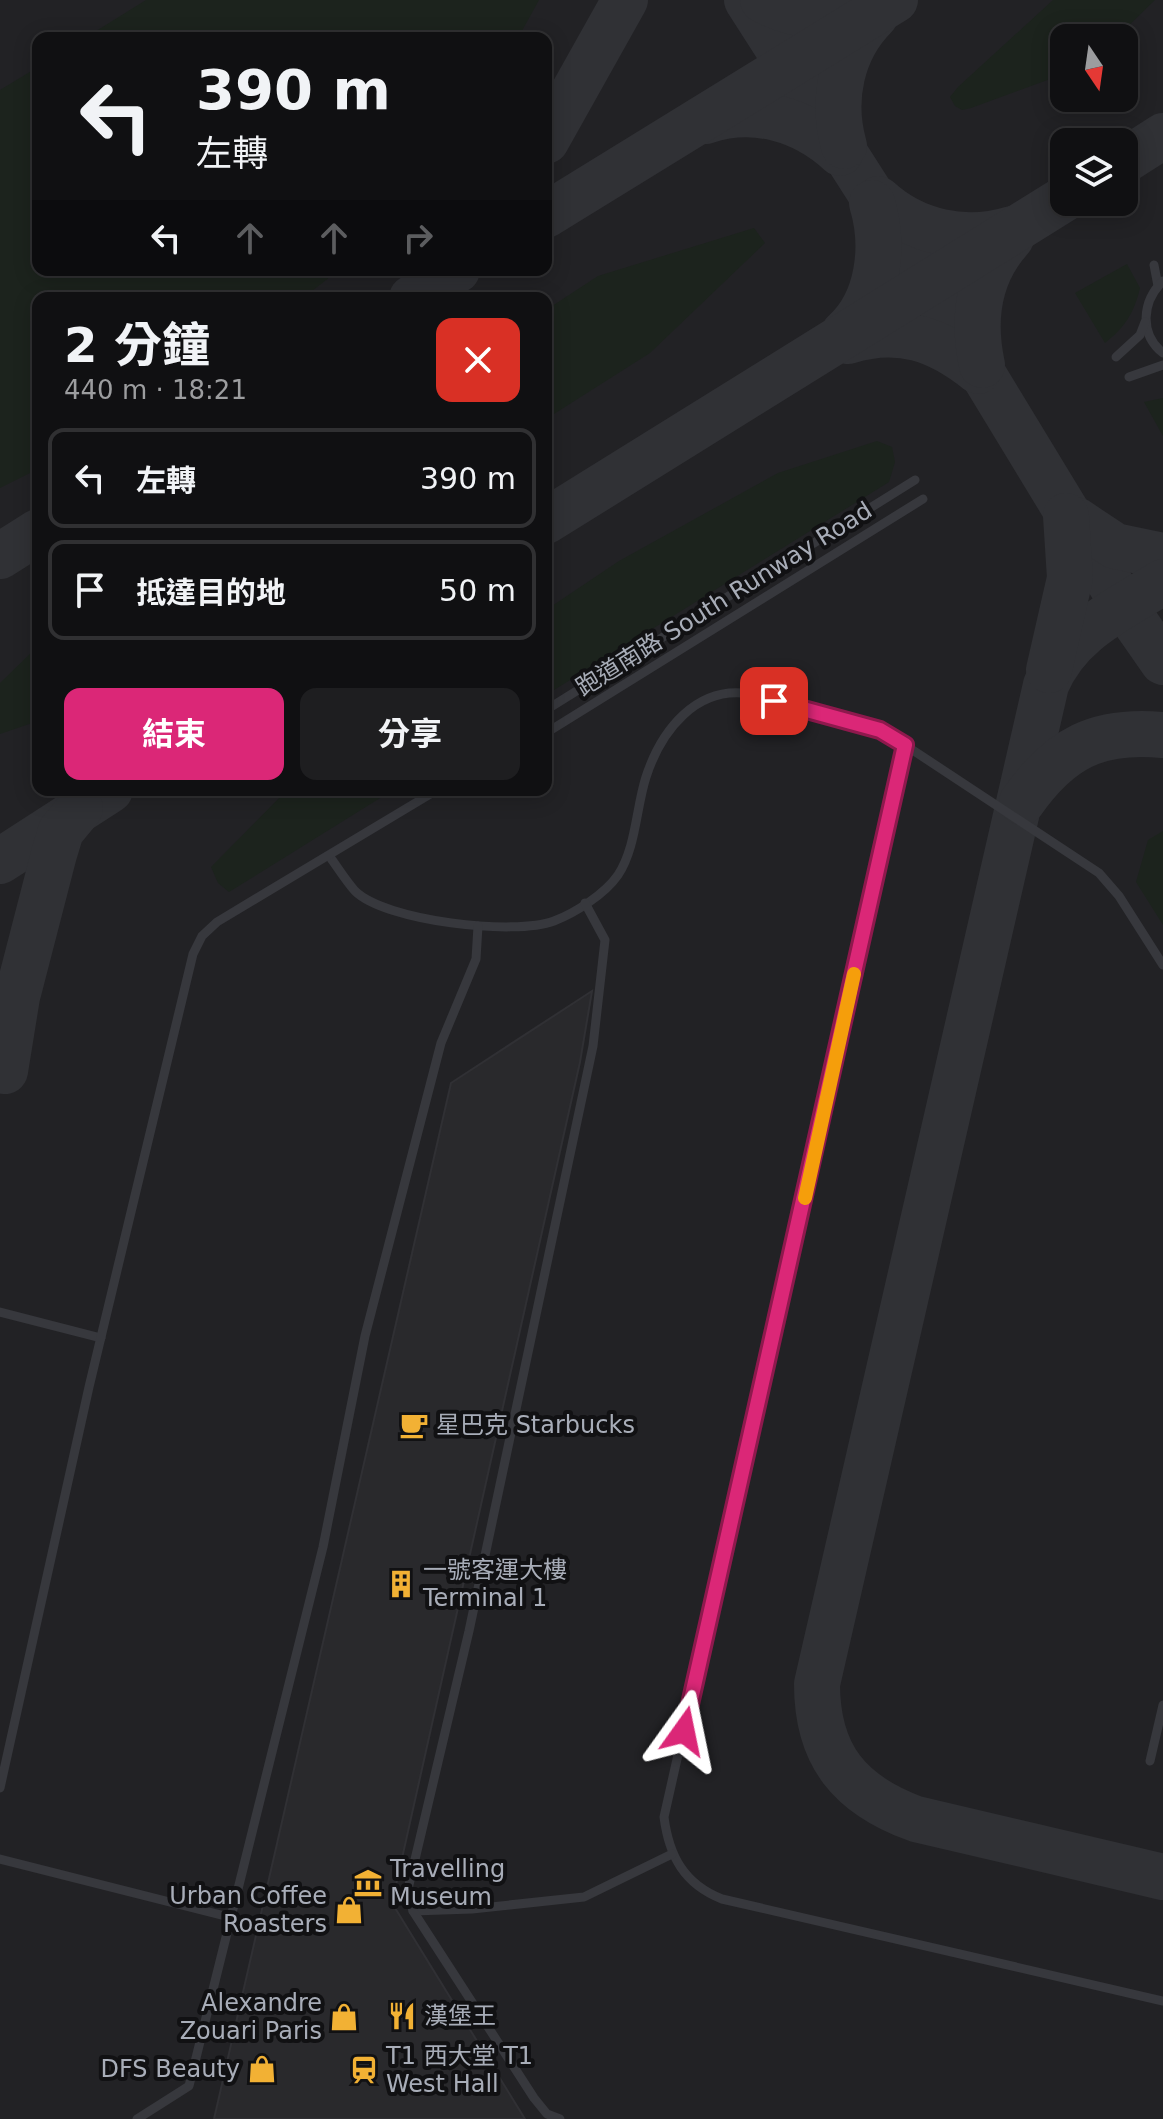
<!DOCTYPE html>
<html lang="zh-TW">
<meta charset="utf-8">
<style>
body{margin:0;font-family:"DejaVu Sans","Noto Sans TC",sans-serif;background:#1e1e20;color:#f1f3f6;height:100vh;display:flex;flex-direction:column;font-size:30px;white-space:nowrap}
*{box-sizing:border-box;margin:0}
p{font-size:26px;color:#9c9d9f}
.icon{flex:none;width:44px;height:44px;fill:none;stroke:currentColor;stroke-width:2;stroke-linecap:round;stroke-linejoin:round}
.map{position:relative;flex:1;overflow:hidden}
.side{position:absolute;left:32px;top:292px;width:520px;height:504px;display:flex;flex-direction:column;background:#101012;border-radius:16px;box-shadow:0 4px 20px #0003,0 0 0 2px #303032}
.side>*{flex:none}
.guide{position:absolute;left:32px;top:32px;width:520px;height:244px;border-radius:16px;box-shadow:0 4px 20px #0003,0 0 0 2px #303032;background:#101012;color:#f1f3f6;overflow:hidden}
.needle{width:52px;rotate:167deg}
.tools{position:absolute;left:1050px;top:24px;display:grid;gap:16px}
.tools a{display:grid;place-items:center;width:88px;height:88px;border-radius:16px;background:#101012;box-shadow:0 4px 20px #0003,0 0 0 2px #303032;font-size:40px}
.pin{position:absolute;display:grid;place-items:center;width:68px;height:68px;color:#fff;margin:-34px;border-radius:16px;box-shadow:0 4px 12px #0006}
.me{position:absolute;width:88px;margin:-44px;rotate:12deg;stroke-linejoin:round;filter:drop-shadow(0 0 6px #0008)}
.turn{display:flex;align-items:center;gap:28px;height:168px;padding:0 32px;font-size:36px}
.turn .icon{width:104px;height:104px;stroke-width:2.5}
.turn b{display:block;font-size:56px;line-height:68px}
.lanes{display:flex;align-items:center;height:76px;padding:0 32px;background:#0003;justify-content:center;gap:40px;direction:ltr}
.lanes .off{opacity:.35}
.round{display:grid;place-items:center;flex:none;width:84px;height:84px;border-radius:16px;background:#1e1e20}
.head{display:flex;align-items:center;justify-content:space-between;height:136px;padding:0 32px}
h1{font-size:48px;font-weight:700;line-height:60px}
.action{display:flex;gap:16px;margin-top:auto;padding:16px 32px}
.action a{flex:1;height:92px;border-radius:16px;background:#db2777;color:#fff;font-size:32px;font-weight:700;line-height:92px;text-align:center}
.action a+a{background:#1e1e20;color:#f1f3f6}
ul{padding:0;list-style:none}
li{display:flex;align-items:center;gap:24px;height:100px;margin:0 16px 12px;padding:0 16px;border:4px solid #303032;border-radius:16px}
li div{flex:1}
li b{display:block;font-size:30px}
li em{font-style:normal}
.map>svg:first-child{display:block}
.built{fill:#222225;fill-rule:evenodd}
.green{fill:#1c231d}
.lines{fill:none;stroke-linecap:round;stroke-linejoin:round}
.taxiway{stroke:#303135;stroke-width:46}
.building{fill:#29292c;stroke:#303034;stroke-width:2}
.lane{stroke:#37383d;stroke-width:9}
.route-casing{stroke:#8e194d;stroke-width:20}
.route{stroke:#db2777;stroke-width:14}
.slow{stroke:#f59e0b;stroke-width:14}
.labels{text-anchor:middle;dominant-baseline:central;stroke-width:8;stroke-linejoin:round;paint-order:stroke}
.street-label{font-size:24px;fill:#a8adb8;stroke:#111113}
.poi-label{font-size:24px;fill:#a8adb8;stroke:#111113;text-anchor:start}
</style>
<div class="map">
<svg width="1163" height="2119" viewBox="0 0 1163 2119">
<rect width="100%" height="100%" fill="#161618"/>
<!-- built -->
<path class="built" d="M0,0H1163V2119H0ZM38,38H546V270H38ZM1064,38H1124V98H1064ZM1064,142H1124V202H1064ZM38,298H546V790H38Z"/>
<!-- green -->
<g class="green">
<polygon points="146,0 539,0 518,38 85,38"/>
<polygon points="1053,0 1155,0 1116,38 1064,38 1064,74 971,108 962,110 955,106 950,97 958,87"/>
<polygon points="38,67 38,270 339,270 303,298 38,298 38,469 0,488 0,90"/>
<polygon points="754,228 765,243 650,353 546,419 546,310 598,276"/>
<path d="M1127,264L1140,288C1134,313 1125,327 1105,343L1075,293Z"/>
<polygon points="1163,398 1163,436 1144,402"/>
<polygon points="877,441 892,447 895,462 889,482 546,695 546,610 619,561 778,473"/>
<polygon points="38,646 38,721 0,734 0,683"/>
<polygon points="287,790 393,790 229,892 218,883 211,867"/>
<polygon points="1163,831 1163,925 1136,882 1148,840"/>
</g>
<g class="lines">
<!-- taxiway -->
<g class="taxiway">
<polyline points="747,0 929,285 1124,606 1163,662"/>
<path d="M763,0C798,18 829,20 868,11"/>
<path d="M706,121C754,105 803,119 840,153"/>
<polyline points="546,141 625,0"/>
<path d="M844,146C831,100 841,50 875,16"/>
<polyline points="1124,161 1163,136"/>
<path d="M878,199C915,233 965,243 1012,229"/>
<polyline points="546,215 895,0"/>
<polyline points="412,298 457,270"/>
<path d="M844,333C879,302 885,246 872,203"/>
<path d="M848,341C899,325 938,339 978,371"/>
<path d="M982,365C972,318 978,274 1011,238"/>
<polyline points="1076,520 1115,546 1163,556"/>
<polyline points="546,521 1064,199"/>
<polyline points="0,556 38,532"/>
<path d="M1163,582C1116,611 1068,632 1046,685L817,1684C817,1756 850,1795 916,1819L1163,1877"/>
<polyline points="1049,670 1070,578 1066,516"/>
<path d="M1022,802C1060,748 1097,729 1163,735"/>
<polyline points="0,861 110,790"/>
<polyline points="5,1071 17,997 54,854 61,831 80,808"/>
</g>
</g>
<!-- building -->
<polygon class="building" points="592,991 580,1062 392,1903 525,2119 214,2119 451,1083"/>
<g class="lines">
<!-- lane -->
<g class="lane">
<polyline points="1154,265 1158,286"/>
<path d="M1163,281C1142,301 1139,334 1163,353"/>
<polyline points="1116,357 1140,335 1145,322"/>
<polyline points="1129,377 1163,365"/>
<polyline points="546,710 915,480"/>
<polyline points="546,733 923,499"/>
<path d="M905,745L664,1817C669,1856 684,1884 722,1899L1163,2001"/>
<path d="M330,857C338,868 346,881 355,891C385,921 515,936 554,921C575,913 605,894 618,875C636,848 636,808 646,777C661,731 696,685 750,694C769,697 789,705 808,710C842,720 874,727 905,745L1099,873L1119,896L1163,965"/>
<polyline points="0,1312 101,1338"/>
<polyline points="1150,1761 1163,1705"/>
<polyline points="0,1788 89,1387 193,954 202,936 217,922 437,790"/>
<polyline points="0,1859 233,1918"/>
<polyline points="413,1911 472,1909 584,1897 672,1854"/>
<polyline points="137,2119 189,2086 323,1547 365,1336 441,1043 476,959 478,926"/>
<polyline points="560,2119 547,2114 534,2098 413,1911 408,1889 469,1631 593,1046 605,940 585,903"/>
</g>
</g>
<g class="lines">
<defs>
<polyline id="route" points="684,1731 905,745 880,730 774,701"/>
</defs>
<!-- route casing -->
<use href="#route" class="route-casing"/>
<!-- route -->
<use href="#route" class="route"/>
<!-- slow -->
<polyline class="slow" points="805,1198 854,974"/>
</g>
<!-- icons -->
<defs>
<symbol id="cafe-bare" viewBox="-9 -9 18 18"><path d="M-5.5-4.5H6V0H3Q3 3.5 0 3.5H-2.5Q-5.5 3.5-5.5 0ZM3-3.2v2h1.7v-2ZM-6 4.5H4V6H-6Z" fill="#f2b134" stroke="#111113" stroke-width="2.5" paint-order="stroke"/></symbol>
<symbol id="building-bare" viewBox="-9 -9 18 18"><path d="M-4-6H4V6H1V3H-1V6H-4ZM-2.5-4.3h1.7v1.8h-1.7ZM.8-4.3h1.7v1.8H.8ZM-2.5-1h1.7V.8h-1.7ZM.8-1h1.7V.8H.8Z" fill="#f2b134" stroke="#111113" stroke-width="2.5" paint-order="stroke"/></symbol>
<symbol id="museum-bare" viewBox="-9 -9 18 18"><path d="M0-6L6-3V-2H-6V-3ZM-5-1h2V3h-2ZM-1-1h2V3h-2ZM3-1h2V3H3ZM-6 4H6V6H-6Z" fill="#f2b134" stroke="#111113" stroke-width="2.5" paint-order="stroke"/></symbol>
<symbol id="shop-bare" viewBox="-9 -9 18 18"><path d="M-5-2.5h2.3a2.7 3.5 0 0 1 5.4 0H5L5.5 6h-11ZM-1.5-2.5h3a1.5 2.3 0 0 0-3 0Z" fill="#f2b134" stroke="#111113" stroke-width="2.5" paint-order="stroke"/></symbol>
<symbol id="restaurant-bare" viewBox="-9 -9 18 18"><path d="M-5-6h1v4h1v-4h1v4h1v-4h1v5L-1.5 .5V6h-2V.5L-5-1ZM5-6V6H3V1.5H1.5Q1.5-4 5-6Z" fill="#f2b134" stroke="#111113" stroke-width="2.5" paint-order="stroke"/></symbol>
<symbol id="station-bare" viewBox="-9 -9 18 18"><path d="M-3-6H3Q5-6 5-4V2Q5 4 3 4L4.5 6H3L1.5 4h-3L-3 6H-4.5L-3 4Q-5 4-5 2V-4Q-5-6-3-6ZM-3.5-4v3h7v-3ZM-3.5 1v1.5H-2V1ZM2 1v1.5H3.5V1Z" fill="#f2b134" stroke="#111113" stroke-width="2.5" paint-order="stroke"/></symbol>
</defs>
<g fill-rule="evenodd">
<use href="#cafe-bare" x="394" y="1405" width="40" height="40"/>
<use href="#building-bare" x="381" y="1564" width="40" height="40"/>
<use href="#museum-bare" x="348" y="1863" width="40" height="40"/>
<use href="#shop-bare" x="329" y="1890" width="40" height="40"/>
<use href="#restaurant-bare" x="382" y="1996" width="40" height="40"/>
<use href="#shop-bare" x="324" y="1997" width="40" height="40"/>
<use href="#shop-bare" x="242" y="2049" width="40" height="40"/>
<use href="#station-bare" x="344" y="2050" width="40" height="40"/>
</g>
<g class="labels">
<!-- street labels -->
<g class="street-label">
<text transform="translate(724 599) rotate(-32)">跑道南路 South Runway Road</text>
</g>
<!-- poi labels -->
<g class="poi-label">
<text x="436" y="1425">星巴克 Starbucks</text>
<text x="423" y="1570">一號客運大樓<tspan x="423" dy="28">Terminal 1</tspan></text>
<text x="390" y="1869">Travelling<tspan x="390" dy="28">Museum</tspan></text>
<text x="327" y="1896" text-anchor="end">Urban Coffee<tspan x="327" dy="28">Roasters</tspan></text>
<text x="322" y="2003" text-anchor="end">Alexandre<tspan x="322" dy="28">Zouari Paris</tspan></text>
<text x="424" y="2016">漢堡王</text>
<text x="386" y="2056">T1 西大堂 T1<tspan x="386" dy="28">West Hall</tspan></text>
<text x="240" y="2069" text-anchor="end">DFS Beauty</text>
</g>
</g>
</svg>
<div class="tools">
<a><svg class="needle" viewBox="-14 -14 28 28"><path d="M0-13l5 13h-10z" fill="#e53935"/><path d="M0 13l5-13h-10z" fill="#9c9d9f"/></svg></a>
<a><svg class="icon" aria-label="layers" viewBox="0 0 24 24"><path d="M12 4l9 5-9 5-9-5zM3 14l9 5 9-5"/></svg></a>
</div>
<div class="pin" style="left:774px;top:701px;background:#d93025"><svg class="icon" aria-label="arrive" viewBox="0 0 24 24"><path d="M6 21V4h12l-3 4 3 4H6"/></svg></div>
<svg class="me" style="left:684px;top:1731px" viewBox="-20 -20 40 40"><path d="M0-17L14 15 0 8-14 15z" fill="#db2777" stroke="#fff" stroke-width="4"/></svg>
<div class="guide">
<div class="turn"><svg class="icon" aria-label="left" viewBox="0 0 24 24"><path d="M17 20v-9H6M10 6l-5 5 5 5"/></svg><div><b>390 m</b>左轉</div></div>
<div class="lanes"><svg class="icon" aria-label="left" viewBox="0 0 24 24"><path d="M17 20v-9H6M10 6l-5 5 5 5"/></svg><svg class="icon off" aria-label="ahead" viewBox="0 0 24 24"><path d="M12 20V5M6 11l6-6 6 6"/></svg><svg class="icon off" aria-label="ahead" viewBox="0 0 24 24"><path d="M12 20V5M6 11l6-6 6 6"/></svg><svg class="icon off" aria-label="right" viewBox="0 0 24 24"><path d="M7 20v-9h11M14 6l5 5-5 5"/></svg></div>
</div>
<section class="side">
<div class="head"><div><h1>2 分鐘</h1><p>440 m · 18:21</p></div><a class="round" style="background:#d93025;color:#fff"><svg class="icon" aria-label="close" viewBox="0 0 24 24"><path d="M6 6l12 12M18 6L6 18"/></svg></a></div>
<ul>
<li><svg class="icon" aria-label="left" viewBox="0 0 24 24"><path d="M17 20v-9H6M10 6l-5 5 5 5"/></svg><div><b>左轉</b></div><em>390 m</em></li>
<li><svg class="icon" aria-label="arrive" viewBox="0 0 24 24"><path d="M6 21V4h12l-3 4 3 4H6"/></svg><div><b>抵達目的地</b></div><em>50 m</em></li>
</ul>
<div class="action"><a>結束</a><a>分享</a></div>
</section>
</div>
